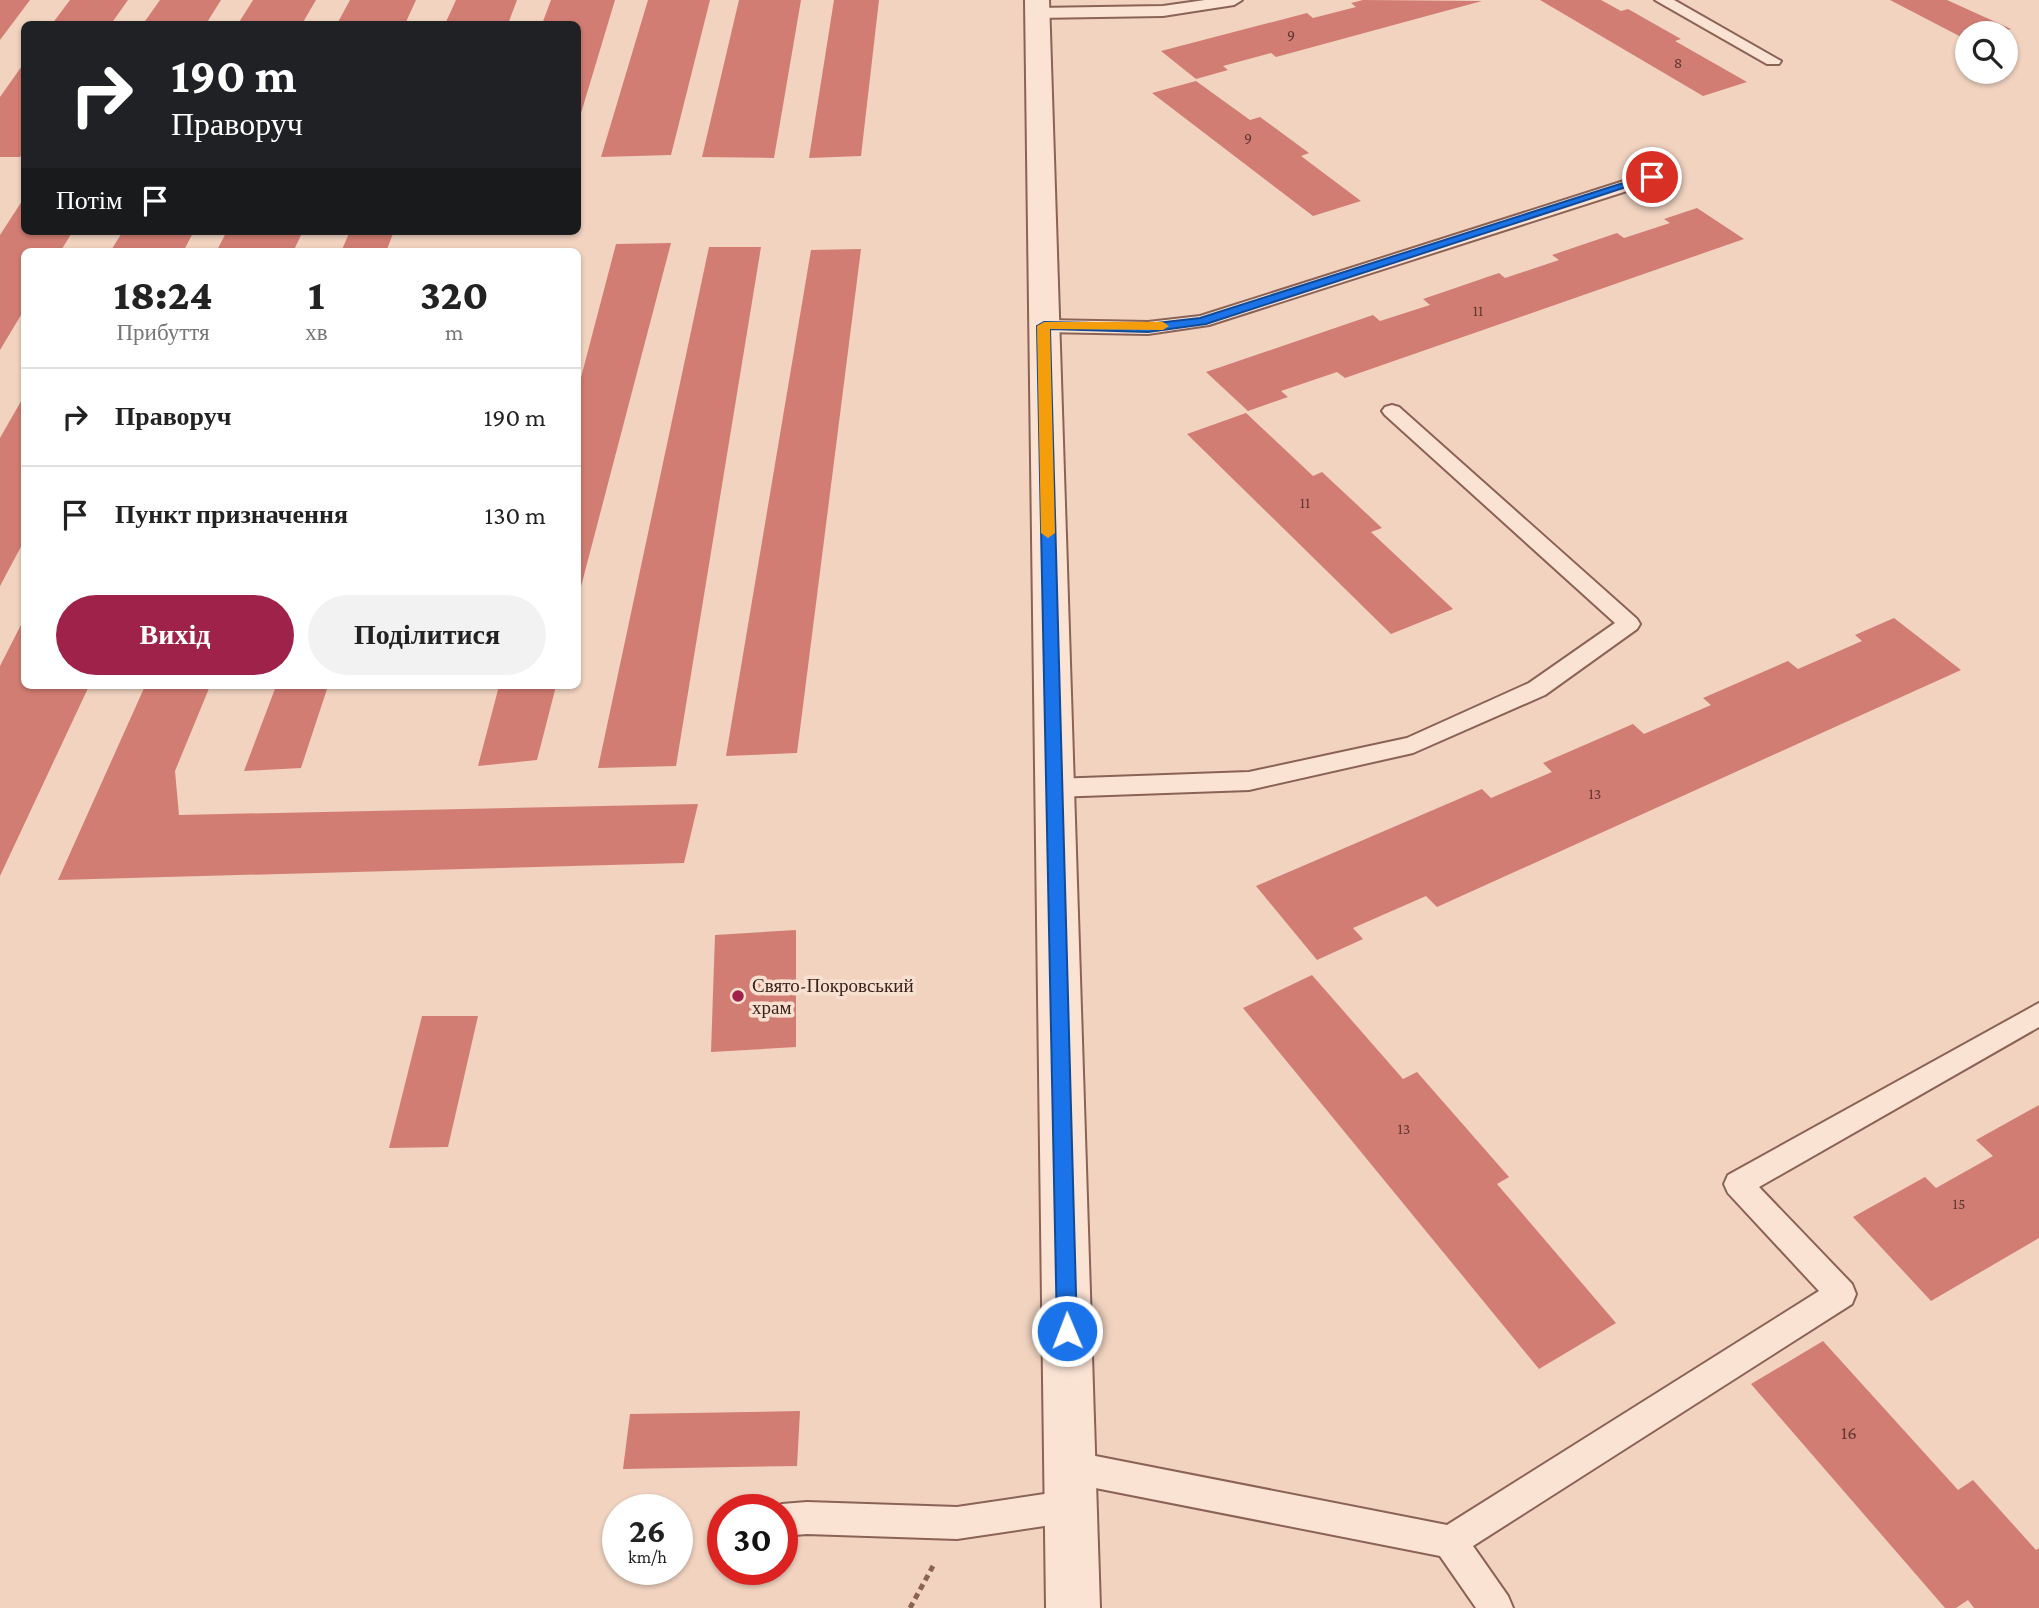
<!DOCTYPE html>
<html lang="uk">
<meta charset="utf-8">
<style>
body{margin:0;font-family:"Crimson Pro",serif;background:#f2f2f2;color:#222;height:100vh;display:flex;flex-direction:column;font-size:26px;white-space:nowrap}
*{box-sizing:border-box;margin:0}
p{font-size:23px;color:#767676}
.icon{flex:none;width:38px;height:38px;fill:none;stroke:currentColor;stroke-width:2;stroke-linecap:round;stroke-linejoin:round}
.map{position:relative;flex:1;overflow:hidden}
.side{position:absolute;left:21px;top:248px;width:560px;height:441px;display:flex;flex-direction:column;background:#fff;border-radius:10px;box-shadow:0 2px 5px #0004}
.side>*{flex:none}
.guide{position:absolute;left:21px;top:21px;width:560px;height:214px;border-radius:10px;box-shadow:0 2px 5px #0004;background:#202124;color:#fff;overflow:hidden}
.tools{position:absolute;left:1955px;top:21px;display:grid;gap:14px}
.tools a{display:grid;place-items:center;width:63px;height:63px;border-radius:50%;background:#fff;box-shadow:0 2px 5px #0004;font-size:35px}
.speed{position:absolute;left:602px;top:1494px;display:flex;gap:14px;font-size:35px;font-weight:700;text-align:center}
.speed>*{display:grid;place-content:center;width:91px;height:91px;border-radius:50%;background:#fff;box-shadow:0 2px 5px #0004;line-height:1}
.speed small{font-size:18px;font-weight:400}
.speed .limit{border:10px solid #d22;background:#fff;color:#111}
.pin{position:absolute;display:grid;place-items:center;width:60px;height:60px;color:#fff;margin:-30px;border:4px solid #fff;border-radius:50%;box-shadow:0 2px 7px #0007}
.me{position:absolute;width:77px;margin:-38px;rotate:359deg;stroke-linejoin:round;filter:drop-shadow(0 0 5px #0008)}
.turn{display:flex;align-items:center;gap:24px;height:147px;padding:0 35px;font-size:32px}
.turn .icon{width:91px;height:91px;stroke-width:2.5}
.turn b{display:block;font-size:49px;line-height:60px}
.then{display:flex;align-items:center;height:66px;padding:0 35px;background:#0003;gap:14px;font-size:26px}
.eta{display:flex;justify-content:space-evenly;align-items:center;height:119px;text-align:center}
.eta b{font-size:42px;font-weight:800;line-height:49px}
.button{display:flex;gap:14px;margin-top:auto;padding:14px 35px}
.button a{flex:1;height:80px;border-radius:42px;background:#9e224a;color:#fff;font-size:28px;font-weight:800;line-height:80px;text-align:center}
.button a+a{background:#f2f2f2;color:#222}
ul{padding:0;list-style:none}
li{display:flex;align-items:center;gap:21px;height:98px;padding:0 35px;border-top:2px solid #e0e0e0}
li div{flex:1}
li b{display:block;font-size:26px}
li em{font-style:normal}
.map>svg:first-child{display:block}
.building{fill:#d27d73}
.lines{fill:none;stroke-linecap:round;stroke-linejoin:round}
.service-casing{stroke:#8b6256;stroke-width:4}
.minor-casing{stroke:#8b6256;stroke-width:4}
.path{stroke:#8b6256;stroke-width:5;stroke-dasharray:6 4.5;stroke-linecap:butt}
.service{fill:#fbe3d4;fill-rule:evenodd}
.minor{fill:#fbe3d4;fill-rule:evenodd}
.route{fill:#1a73e8;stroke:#114b97;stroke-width:2}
.slow{fill:#f59e0b}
.poi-dot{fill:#9e224a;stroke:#f8e0d0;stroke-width:2.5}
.labels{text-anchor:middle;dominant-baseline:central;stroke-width:7;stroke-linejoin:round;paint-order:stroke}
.number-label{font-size:16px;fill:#603832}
.poi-label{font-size:19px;fill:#3a211c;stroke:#f8e0d0;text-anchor:start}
.near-number-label{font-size:19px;fill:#603832}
</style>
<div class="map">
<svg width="2039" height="1608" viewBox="0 0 2039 1608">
<rect width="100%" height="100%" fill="#f1d3c0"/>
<!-- building -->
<g class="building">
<polygon points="0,0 30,0 0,40"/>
<polygon points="70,0 128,0 111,24 52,24"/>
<polygon points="160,0 221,0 206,24 143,24"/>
<polygon points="253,0 316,0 302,24 238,24"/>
<polygon points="350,0 416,0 405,24 337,24"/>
<polygon points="456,0 517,0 508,24 445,24"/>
<polygon points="551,0 615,0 578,123 578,24 542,24"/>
<polygon points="648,0 710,0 671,155 601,157"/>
<polygon points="739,0 801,0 774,158 702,157"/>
<polygon points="834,0 879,0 861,156 809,158"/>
<polygon points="1363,0 1482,1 1276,57 1271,53 1223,66 1228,70 1196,79 1161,51 1307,13 1313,18 1356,7 1351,3"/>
<polygon points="1540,0 1601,0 1621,11 1628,9 1681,39 1675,41 1747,82 1703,96"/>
<polygon points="1890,0 1947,0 2011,29 1996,33 1967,33 1967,40"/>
<polygon points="24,63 24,151 20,157 0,157 0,97"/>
<polygon points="1196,81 1250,120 1260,117 1309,153 1301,156 1361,201 1313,216 1152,93"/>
<polygon points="24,198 24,231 73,231 60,252 24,252 24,310 0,350 0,235"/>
<polygon points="1697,208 1744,239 1345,378 1337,372 1281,391 1288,397 1248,411 1206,372 1373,315 1380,321 1430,305 1423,299 1499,273 1505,278 1559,260 1552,255 1617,233 1624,238 1670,223 1664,219"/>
<polygon points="123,231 194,231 183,252 110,252"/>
<polygon points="227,231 303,231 293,252 216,252"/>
<polygon points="350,231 394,231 386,252 341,252"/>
<polygon points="671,243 578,598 578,389 616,244"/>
<polygon points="709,247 761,247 676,766 598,768"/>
<polygon points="861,249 797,753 726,756 811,250"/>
<polygon points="24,396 24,541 0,586 0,438"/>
<polygon points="1246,413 1313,476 1322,472 1382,528 1371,532 1453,609 1391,634 1187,434"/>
<polygon points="1894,618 1961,670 1437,907 1426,896 1353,928 1363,939 1317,960 1256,886 1482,789 1491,798 1552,772 1543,763 1633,724 1644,734 1711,705 1703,698 1788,661 1798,669 1862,641 1855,635"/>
<polygon points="24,619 24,686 89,686 0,876 0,666"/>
<polygon points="145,686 210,686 175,771 179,815 698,804 684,863 58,880"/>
<polygon points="276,686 328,686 301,768 244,771"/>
<polygon points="499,686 556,686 537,760 478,766"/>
<polygon points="796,930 796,1047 711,1052 715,935"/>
<polygon points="1312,975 1403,1079 1417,1072 1509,1177 1497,1184 1616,1323 1539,1369 1243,1008"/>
<polygon points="422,1016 478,1016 448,1147 389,1148"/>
<polygon points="2039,1105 2039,1238 1931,1301 1853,1217 1925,1177 1936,1188 1993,1156 1976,1140"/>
<polygon points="1823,1341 1958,1490 1973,1480 2036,1550 2039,1548 2039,1608 1974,1608 1968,1600 1956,1608 1945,1608 1751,1384"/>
<polygon points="800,1411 797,1466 623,1469 630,1414"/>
</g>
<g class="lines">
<defs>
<g id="service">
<polygon points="1205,0 1242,0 1234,5 1163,16 1036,18 1028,13 1036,8 1163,6"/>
<polygon points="1655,0 1674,0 1781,61 1779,64 1767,64"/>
<polygon points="1652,172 1658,173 1661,177 1658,181 1209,325 1148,334 1044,332 1035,326 1044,320 1148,322 1200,316"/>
<polygon points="1392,405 1399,407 1637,619 1640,624 1637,629 1545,695 1413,753 1249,790 1054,797 1045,794 1042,788 1045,782 1054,779 1249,772 1407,738 1529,683 1615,623 1385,415 1382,411 1385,407"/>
<polygon points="2039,1003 2039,1027 1759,1187 1852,1284 1856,1294 1852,1304 1473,1546 1508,1596 1513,1608 1476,1608 1440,1556 1070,1483 1059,1478 1054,1467 1059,1456 1070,1451 1447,1525 1819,1291 1728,1193 1724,1184 1728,1175"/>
<polygon points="1071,1490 1083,1495 1087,1506 1083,1517 1071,1522 957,1539 807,1534 782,1536 782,1510 770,1510 782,1504 807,1502 957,1507"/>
</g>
<polygon id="minor" points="1025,0 1049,0 1100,1608 1046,1608"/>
</defs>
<!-- service casing -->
<use href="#service" class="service-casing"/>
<!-- minor casing -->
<use href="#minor" class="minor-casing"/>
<!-- path -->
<polyline class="path" points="910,1608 933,1566"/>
<!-- service -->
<use href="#service" class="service"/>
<!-- minor -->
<use href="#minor" class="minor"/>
</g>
<!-- route -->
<polygon class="route" points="1648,175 1657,177 1206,324 1148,332 1050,329 1077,1331 1074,1337 1067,1340 1060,1337 1057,1331 1037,326 1044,322 1148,324 1200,318"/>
<!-- slow -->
<polygon class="slow" points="1044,322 1163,322 1169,326 1163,330 1050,329 1055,533 1048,538 1041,533 1037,326"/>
<!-- markers -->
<circle class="poi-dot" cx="738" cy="996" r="7"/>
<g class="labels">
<!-- number labels -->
<g class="number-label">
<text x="1291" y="34">9</text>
<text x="1678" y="62">8</text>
<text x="1248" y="137">9</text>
<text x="1478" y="310">11</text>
<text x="1305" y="502">11</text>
<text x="1595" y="793">13</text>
<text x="1404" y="1128">13</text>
<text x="1959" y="1203">15</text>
</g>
<!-- poi labels -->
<g class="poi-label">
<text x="752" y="985">Свято-Покровський<tspan x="752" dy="22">храм</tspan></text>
</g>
<!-- near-number labels -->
<g class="near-number-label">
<text x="1849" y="1432">16</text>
</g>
</g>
</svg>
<div class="tools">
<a><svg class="icon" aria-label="search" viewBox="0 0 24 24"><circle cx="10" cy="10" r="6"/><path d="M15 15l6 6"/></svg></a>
</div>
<div class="speed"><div>26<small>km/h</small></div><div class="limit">30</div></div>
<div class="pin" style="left:1652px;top:177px;background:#d93025"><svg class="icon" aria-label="arrive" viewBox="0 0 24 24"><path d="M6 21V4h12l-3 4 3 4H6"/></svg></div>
<svg class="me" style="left:1067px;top:1331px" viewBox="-20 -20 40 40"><circle r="17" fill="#1a73e8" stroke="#fff" stroke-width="3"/><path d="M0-11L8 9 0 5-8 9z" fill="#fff"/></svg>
<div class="guide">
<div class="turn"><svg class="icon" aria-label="right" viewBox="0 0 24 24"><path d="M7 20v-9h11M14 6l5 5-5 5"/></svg><div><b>190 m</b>Праворуч</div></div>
<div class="then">Потім<svg class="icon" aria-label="arrive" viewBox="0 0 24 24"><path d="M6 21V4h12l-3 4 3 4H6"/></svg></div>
</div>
<section class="side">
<div class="eta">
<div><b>18:24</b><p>Прибуття</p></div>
<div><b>1</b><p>хв</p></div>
<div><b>320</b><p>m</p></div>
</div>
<ul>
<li><svg class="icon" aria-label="right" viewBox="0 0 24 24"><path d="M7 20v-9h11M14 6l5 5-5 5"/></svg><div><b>Праворуч</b></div><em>190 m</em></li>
<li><svg class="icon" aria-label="arrive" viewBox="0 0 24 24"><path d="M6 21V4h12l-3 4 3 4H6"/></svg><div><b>Пункт призначення</b></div><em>130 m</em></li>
</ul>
<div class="button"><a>Вихід</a><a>Поділитися</a></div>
</section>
</div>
